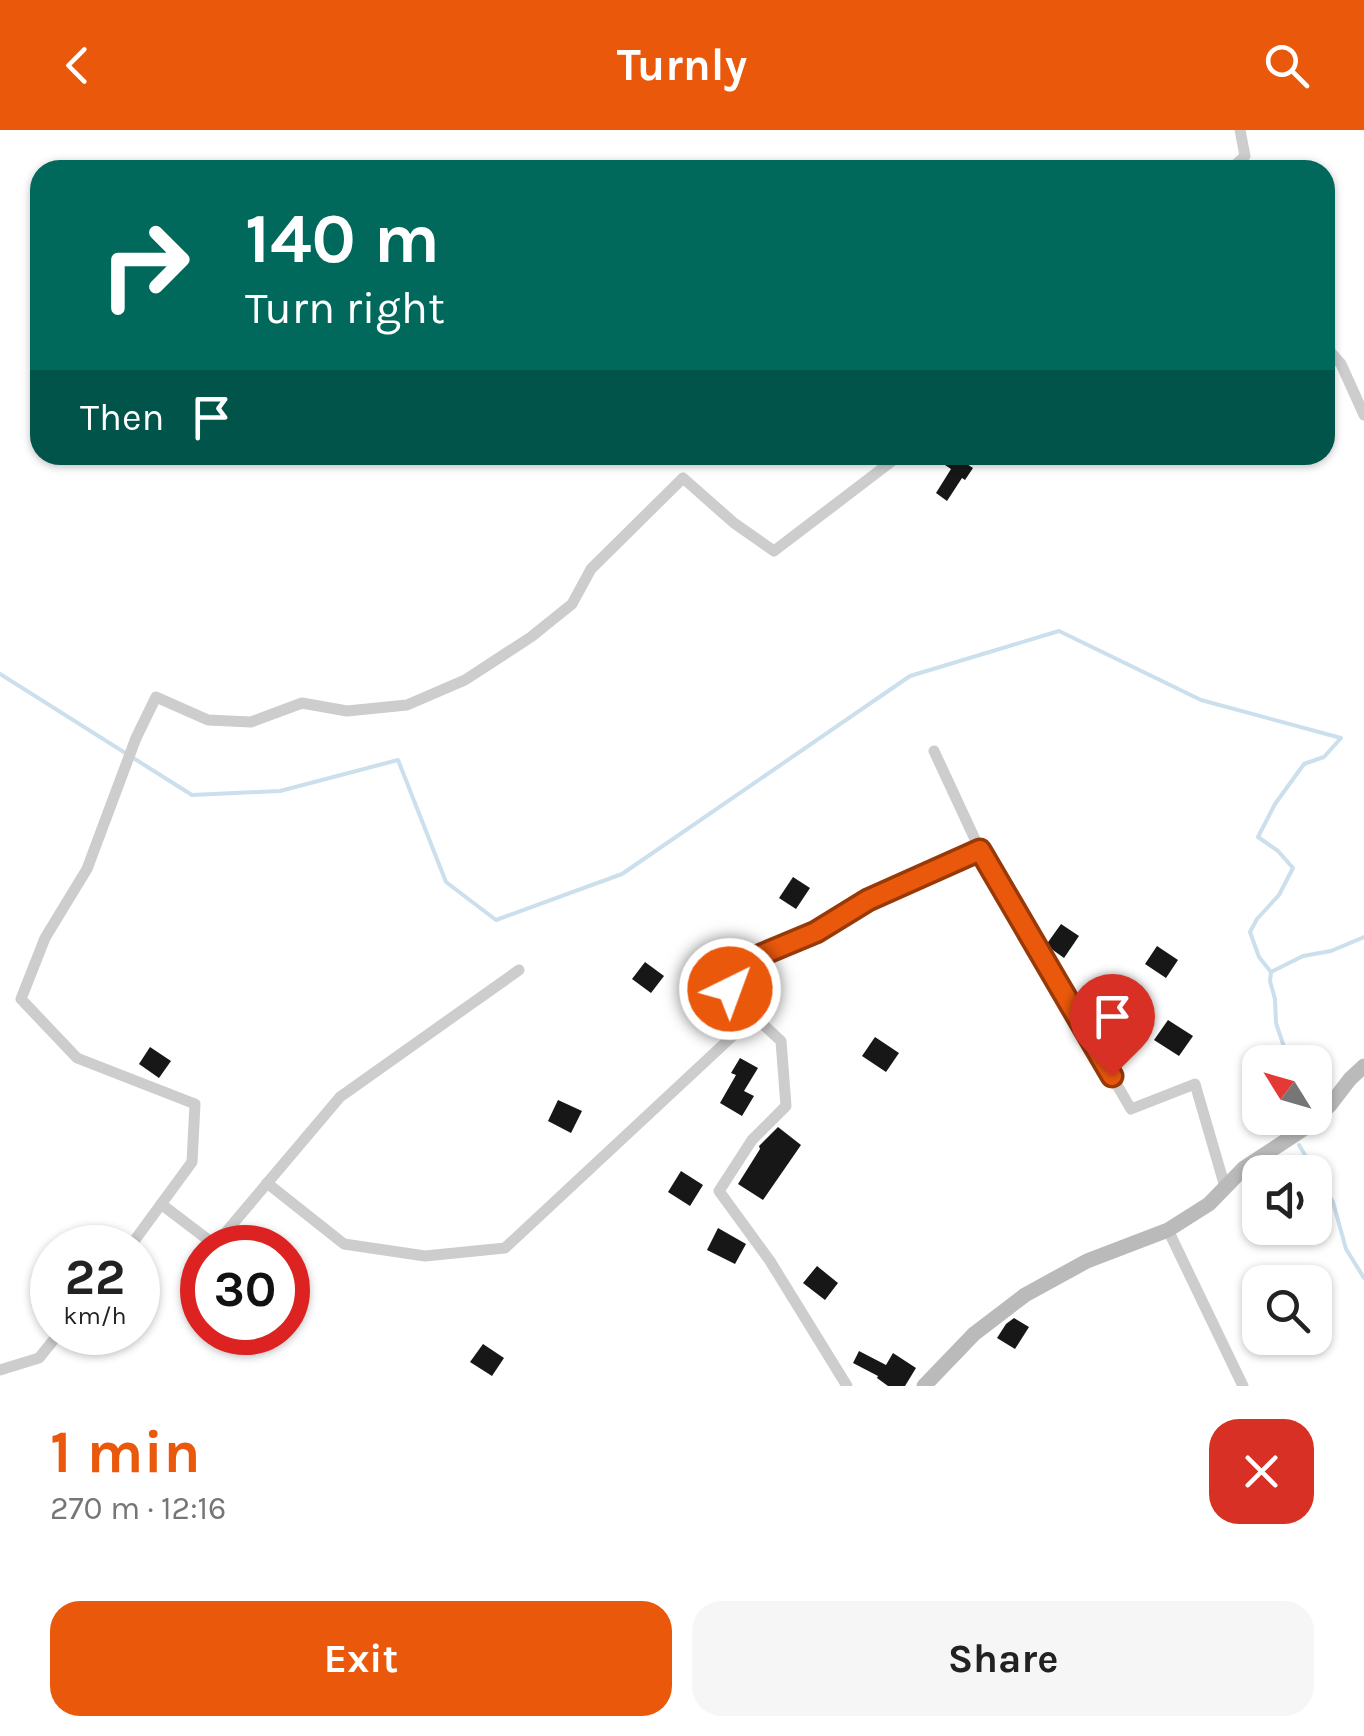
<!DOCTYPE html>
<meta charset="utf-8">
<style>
body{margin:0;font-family:Karla,sans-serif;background:#f6f6f6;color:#222;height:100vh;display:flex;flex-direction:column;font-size:38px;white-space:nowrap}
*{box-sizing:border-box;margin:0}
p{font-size:32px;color:#767676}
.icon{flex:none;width:55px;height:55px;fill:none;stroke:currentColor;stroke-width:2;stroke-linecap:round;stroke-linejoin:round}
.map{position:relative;height:1256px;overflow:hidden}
.details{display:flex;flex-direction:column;background:#fff;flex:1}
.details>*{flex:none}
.guide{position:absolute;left:30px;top:30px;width:1305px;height:305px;border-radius:30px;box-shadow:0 2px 8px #0004;background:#00695c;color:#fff;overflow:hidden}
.needle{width:65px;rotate:307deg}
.tools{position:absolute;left:1242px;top:915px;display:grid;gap:20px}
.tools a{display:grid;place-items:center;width:90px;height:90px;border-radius:20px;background:#fff;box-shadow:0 2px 8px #0004;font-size:50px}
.speed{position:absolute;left:30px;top:1095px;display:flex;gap:20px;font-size:50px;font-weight:700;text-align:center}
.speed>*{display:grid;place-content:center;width:130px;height:130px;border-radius:50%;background:#fff;box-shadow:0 2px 8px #0004;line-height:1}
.speed small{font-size:25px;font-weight:400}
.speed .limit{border:15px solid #d22;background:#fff;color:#111}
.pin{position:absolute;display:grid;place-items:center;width:85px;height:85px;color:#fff;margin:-102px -42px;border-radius:50% 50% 50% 0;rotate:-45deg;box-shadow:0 0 10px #0007}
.pin .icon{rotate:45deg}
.me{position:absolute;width:110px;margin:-55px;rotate:42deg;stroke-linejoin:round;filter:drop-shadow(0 0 8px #0008)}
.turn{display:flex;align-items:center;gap:35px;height:210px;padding:0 50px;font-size:45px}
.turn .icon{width:130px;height:130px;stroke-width:2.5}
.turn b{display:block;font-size:70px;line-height:85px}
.then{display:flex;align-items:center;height:95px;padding:0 50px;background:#0003;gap:20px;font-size:38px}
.round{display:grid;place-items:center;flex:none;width:105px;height:105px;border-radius:30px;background:#f6f6f6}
.summary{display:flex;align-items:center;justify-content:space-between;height:170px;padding:0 50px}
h1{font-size:60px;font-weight:700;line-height:75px;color:#ea580c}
.cta{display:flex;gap:20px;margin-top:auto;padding:20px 50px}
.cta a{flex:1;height:115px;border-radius:30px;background:#ea580c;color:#fff;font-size:40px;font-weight:700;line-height:115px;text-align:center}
.cta a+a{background:#f6f6f6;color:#222}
header{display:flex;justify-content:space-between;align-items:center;height:130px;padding:0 50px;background:#ea580c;color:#fff;font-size:45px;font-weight:700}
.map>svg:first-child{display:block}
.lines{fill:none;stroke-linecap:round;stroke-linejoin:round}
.stream{stroke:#cbdfec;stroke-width:4}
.building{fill:#171717}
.street{stroke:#cdcdcd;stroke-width:11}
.secondary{stroke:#bababa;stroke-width:15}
.route-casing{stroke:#983908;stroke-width:25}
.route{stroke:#ea580c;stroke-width:18}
</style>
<header><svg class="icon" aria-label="back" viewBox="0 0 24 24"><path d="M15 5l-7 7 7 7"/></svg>Turnly<svg class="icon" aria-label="search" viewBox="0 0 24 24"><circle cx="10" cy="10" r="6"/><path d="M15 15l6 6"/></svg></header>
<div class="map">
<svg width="1364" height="1256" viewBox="0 0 1364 1256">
<rect width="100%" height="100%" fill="#fff"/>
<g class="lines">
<!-- stream -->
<g class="stream">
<polyline points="0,544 192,665 280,661 398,630 446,752 496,790 622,744 910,546 1059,501 1201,570 1341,608 1324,627 1304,634 1275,674 1258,707 1278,721 1293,738 1279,765 1257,789 1250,802 1259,827 1271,842 1270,851 1275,869 1276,893 1289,932"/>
<polyline points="1271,842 1303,826 1331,821 1364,807"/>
<polyline points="1299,1015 1333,1072 1346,1119 1364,1148"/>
</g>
</g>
<!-- building -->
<g class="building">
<polygon points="930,325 953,325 973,338 965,350 962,348 947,371 936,363 951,339"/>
<polygon points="793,747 810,758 796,779 779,768"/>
<polygon points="1061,794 1079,806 1064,828 1046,815"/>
<polygon points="1157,816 1178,830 1166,848 1145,834"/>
<polygon points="645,832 664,846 651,863 632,849"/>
<polygon points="1168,890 1193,906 1179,926 1154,910"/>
<polygon points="875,907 899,923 886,942 862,926"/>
<polygon points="150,917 171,931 159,948 139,934"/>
<polygon points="740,928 758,938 744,961 754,966 742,986 720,973 736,945 731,943"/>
<polygon points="558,970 582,981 571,1003 548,991"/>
<polygon points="778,997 801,1015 763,1070 738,1054 760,1019 759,1016"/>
<polygon points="681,1041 703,1055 690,1076 668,1062"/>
<polygon points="718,1098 746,1114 735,1134 707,1120"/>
<polygon points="817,1136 838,1153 825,1170 803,1153"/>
<polygon points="1014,1188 1029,1197 1015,1219 997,1208 1006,1194"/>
<polygon points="483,1214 504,1228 492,1246 470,1232"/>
<polygon points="859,1221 886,1235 893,1223 916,1238 905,1256 888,1256 877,1248 878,1246 853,1233"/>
</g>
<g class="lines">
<!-- street -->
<g class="street">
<polyline points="1230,40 1245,26 1240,0"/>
<polyline points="1325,216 1341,234 1364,285"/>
<polyline points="980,720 1131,979 1195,954 1225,1057"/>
<polyline points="267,1053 344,1114 425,1126 505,1118 754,886"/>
<polyline points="161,1074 215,1115 340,967 519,840"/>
<polyline points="1168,1100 1243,1256"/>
<polyline points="129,1118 192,1032 195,974 77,928 21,869 45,808 87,739 136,608 156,567 208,590 251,592 302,573 347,581 407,575 465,550 531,507 572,474 591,439 683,348 734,393 774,421 900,325"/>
<polyline points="0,1240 39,1228 60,1202"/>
<polyline points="847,1256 770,1131 719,1061 752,1010 786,976 781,911 754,886 730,859 737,835 816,802 868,770 980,720 934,621"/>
</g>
<!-- secondary -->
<polyline class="secondary" points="924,1256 974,1204 1025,1165 1087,1131 1168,1100 1209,1074 1244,1038 1305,998 1330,975 1350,949 1364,936"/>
</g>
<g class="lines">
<defs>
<polyline id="route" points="730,859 737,835 816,802 868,770 980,720 1112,946"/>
</defs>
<!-- route casing -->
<use href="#route" class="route-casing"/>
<!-- route -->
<use href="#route" class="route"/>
</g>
</svg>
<div class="tools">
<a><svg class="needle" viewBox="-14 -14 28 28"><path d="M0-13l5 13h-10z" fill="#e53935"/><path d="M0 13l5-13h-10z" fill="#767676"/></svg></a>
<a><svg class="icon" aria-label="sound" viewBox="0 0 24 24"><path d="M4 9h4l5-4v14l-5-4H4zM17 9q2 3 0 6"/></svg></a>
<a><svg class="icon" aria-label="search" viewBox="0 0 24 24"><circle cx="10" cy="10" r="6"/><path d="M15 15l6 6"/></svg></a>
</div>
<div class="speed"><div>22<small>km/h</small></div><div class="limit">30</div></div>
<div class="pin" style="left:1112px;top:946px;background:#d93025"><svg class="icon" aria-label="arrive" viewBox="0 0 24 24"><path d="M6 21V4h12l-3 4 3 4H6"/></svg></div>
<svg class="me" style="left:730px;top:859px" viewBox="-20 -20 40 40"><circle r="17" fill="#ea580c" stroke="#fff" stroke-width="3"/><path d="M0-11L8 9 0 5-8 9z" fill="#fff"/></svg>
<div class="guide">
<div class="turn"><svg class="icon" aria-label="right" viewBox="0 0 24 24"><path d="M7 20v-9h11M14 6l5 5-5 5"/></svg><div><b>140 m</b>Turn right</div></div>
<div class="then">Then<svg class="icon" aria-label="arrive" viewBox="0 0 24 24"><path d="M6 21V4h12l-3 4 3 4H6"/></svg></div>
</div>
</div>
<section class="details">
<div class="summary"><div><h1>1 min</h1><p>270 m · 12:16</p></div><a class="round" style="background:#d93025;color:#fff"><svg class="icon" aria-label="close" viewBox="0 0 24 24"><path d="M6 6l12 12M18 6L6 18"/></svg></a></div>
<div class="cta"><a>Exit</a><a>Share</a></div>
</section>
